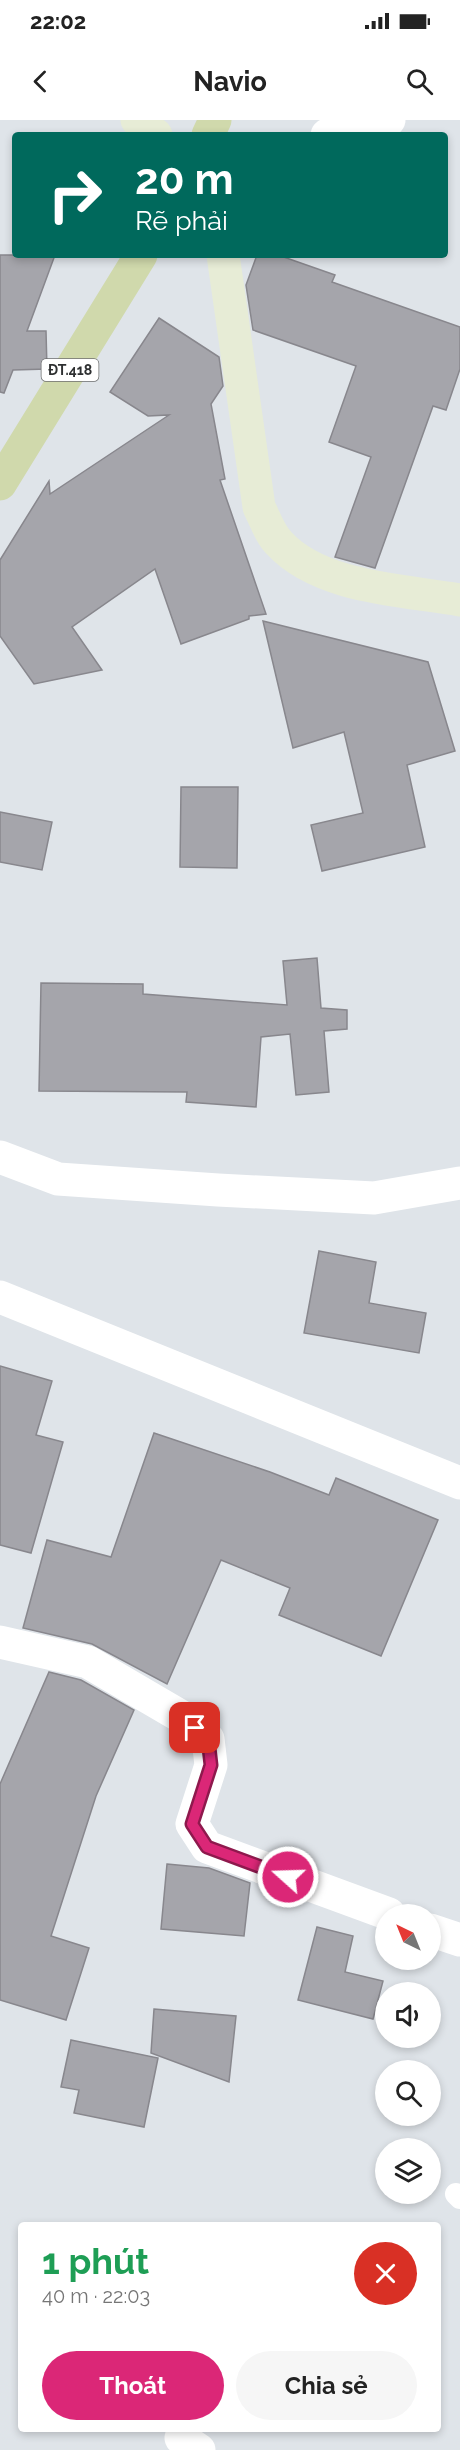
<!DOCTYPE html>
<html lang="vi">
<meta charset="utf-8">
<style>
body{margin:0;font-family:Raleway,sans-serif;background:#f6f6f6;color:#222;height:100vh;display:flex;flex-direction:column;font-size:22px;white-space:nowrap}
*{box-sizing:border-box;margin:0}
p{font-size:20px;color:#767676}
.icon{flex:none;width:33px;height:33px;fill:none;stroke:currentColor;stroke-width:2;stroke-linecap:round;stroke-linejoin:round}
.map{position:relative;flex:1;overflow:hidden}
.details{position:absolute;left:18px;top:2102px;width:423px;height:210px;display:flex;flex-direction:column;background:#fff;border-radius:6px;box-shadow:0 3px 9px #0003}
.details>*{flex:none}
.top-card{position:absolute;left:12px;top:12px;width:436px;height:126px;border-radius:6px;box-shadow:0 3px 9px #0003;background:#00695c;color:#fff;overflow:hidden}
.needle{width:39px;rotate:317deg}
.fabs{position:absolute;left:375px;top:1784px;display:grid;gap:12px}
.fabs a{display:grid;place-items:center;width:66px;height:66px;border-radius:50%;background:#fff;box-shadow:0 3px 9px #0003;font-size:30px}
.pin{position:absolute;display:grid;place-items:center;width:51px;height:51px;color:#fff;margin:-26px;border-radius:12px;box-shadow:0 3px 9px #0006}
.me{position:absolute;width:66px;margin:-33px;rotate:290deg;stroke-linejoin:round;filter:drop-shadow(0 0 4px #0008)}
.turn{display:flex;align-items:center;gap:21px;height:126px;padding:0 24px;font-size:27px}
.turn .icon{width:78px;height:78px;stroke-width:2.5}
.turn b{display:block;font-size:42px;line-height:51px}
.round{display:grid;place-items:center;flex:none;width:63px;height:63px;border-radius:32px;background:#f6f6f6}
.head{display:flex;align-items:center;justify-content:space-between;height:102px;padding:0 24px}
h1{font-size:36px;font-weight:700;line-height:45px;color:#1e9e55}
.cta{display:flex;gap:12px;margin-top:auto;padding:12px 24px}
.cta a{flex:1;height:69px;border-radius:36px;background:#db2777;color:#fff;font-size:24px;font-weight:700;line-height:69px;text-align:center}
.cta a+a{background:#f6f6f6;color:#222}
.status{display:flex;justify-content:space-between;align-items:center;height:42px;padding:0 30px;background:#fff;direction:ltr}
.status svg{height:16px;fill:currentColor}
header{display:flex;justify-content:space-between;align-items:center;height:78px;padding:0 24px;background:#fff;font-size:27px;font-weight:700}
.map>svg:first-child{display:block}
.building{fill:#a5a5ab;stroke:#88878d;stroke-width:1.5}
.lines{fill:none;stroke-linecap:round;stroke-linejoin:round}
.lane{stroke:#fff;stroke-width:22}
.street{stroke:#fff;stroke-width:33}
.secondary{stroke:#e7ecd6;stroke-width:33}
.primary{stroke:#d0d9ac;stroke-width:33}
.route-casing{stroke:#8e194d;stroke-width:15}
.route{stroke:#db2777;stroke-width:10}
.labels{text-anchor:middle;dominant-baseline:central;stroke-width:4.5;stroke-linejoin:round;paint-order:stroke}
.shield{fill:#fff;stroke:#6d6e6f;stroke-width:1.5}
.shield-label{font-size:14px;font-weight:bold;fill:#2e3031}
</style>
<div class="status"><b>22:02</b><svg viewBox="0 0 49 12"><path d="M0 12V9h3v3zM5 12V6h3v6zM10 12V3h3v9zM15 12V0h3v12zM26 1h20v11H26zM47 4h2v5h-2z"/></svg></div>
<header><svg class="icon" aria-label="back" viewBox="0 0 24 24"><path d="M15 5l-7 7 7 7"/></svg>Navio<svg class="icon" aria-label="search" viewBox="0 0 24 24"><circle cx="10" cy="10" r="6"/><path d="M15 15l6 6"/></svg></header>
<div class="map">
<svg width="460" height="2330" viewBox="0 0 460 2330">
<rect width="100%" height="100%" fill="#dfe4e9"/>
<!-- building -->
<g class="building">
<polygon points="0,135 55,135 27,211 46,211 47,249 13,250 4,273 0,272"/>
<polygon points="257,135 278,135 335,155 332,162 460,207 460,249 446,290 433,286 375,448 335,437 371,337 329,322 356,246 253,210 246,165"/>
<polygon points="159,198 219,237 223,266 211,284 225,359 220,360 266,494 249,496 249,499 181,524 155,449 72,507 102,550 34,564 0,516 0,440 49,361 50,374 169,295 148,296 110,272"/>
<polygon points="263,501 428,542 455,631 407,645 425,727 322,751 311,705 363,693 344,612 293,628"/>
<polygon points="181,667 238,667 237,748 180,747"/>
<polygon points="0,692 52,702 42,750 0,742"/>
<polygon points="317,838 321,888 347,890 347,909 324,911 329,972 296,975 290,914 261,917 256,987 186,982 187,972 39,971 41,863 143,864 143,874 287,885 283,841"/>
<polygon points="319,1131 376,1142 369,1183 426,1193 419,1233 304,1213"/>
<polygon points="0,1246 52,1261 36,1315 63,1322 31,1433 0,1425"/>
<polygon points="154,1313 270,1352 329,1375 336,1358 438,1400 381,1536 279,1495 290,1468 221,1440 167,1564 92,1524 23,1508 47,1420 111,1437"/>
<polygon points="49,1552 81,1560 134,1590 96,1676 51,1816 89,1828 66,1900 0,1880 0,1664"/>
<polygon points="167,1744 209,1748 250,1763 244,1816 161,1809"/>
<polygon points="317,1807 353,1816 345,1852 383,1861 373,1899 298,1880"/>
<polygon points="154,1889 236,1896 229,1962 151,1933"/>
<polygon points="71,1920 158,1938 144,2007 74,1993 79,1970 61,1967"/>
</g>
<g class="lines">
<!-- lane -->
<polyline class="lane" points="456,2074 460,2078"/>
<!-- street -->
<g class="street">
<polyline points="327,15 389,0"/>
<polyline points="0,1037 58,1059 218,1070 374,1078 460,1063"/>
<polyline points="0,1177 460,1363"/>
<polyline points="0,1522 88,1542 182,1597 208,1619 211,1645 192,1704 207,1727 389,1794"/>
<polyline points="430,1810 460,1820"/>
<polyline points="181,2318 199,2330"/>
</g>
<!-- secondary -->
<g class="secondary">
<polyline points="137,0 156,15"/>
<path d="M223,135L259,387C265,399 270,414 279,423C320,468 403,470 460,480"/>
</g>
<!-- primary -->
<g class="primary">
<polyline points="208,15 215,0"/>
<polyline points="0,364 141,135"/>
</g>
</g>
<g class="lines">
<defs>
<polyline id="route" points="195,1608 208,1619 211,1645 192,1704 207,1727 288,1757"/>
</defs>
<!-- route casing -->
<use href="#route" class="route-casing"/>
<!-- route -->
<use href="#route" class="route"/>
</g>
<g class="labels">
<!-- shield labels -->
<rect class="shield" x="41.5" y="239" width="57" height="22" rx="4.5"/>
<g class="shield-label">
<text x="70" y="250">ĐT.418</text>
</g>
</g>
</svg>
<div class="fabs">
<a><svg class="needle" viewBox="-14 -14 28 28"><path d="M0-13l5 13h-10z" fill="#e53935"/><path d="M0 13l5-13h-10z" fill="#767676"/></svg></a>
<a><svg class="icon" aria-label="sound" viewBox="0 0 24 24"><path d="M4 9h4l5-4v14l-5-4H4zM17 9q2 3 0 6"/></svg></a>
<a><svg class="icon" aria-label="search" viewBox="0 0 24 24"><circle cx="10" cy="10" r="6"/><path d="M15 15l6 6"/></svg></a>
<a><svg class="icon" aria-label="layers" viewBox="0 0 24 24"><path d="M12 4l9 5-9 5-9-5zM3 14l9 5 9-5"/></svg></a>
</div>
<div class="pin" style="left:195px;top:1608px;background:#d93025"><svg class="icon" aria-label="arrive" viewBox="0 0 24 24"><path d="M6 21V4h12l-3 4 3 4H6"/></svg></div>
<svg class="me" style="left:288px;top:1757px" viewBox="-20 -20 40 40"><circle r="17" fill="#db2777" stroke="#fff" stroke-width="3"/><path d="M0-11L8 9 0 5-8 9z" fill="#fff"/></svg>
<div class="top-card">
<div class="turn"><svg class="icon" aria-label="right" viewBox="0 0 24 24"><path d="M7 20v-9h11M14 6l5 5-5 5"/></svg><div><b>20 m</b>Rẽ phải</div></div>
</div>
<section class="details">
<div class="head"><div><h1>1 phút</h1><p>40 m · 22:03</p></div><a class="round" style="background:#d93025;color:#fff"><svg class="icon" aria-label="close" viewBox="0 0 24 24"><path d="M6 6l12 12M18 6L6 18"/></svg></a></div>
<div class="cta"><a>Thoát</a><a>Chia sẻ</a></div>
</section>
</div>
